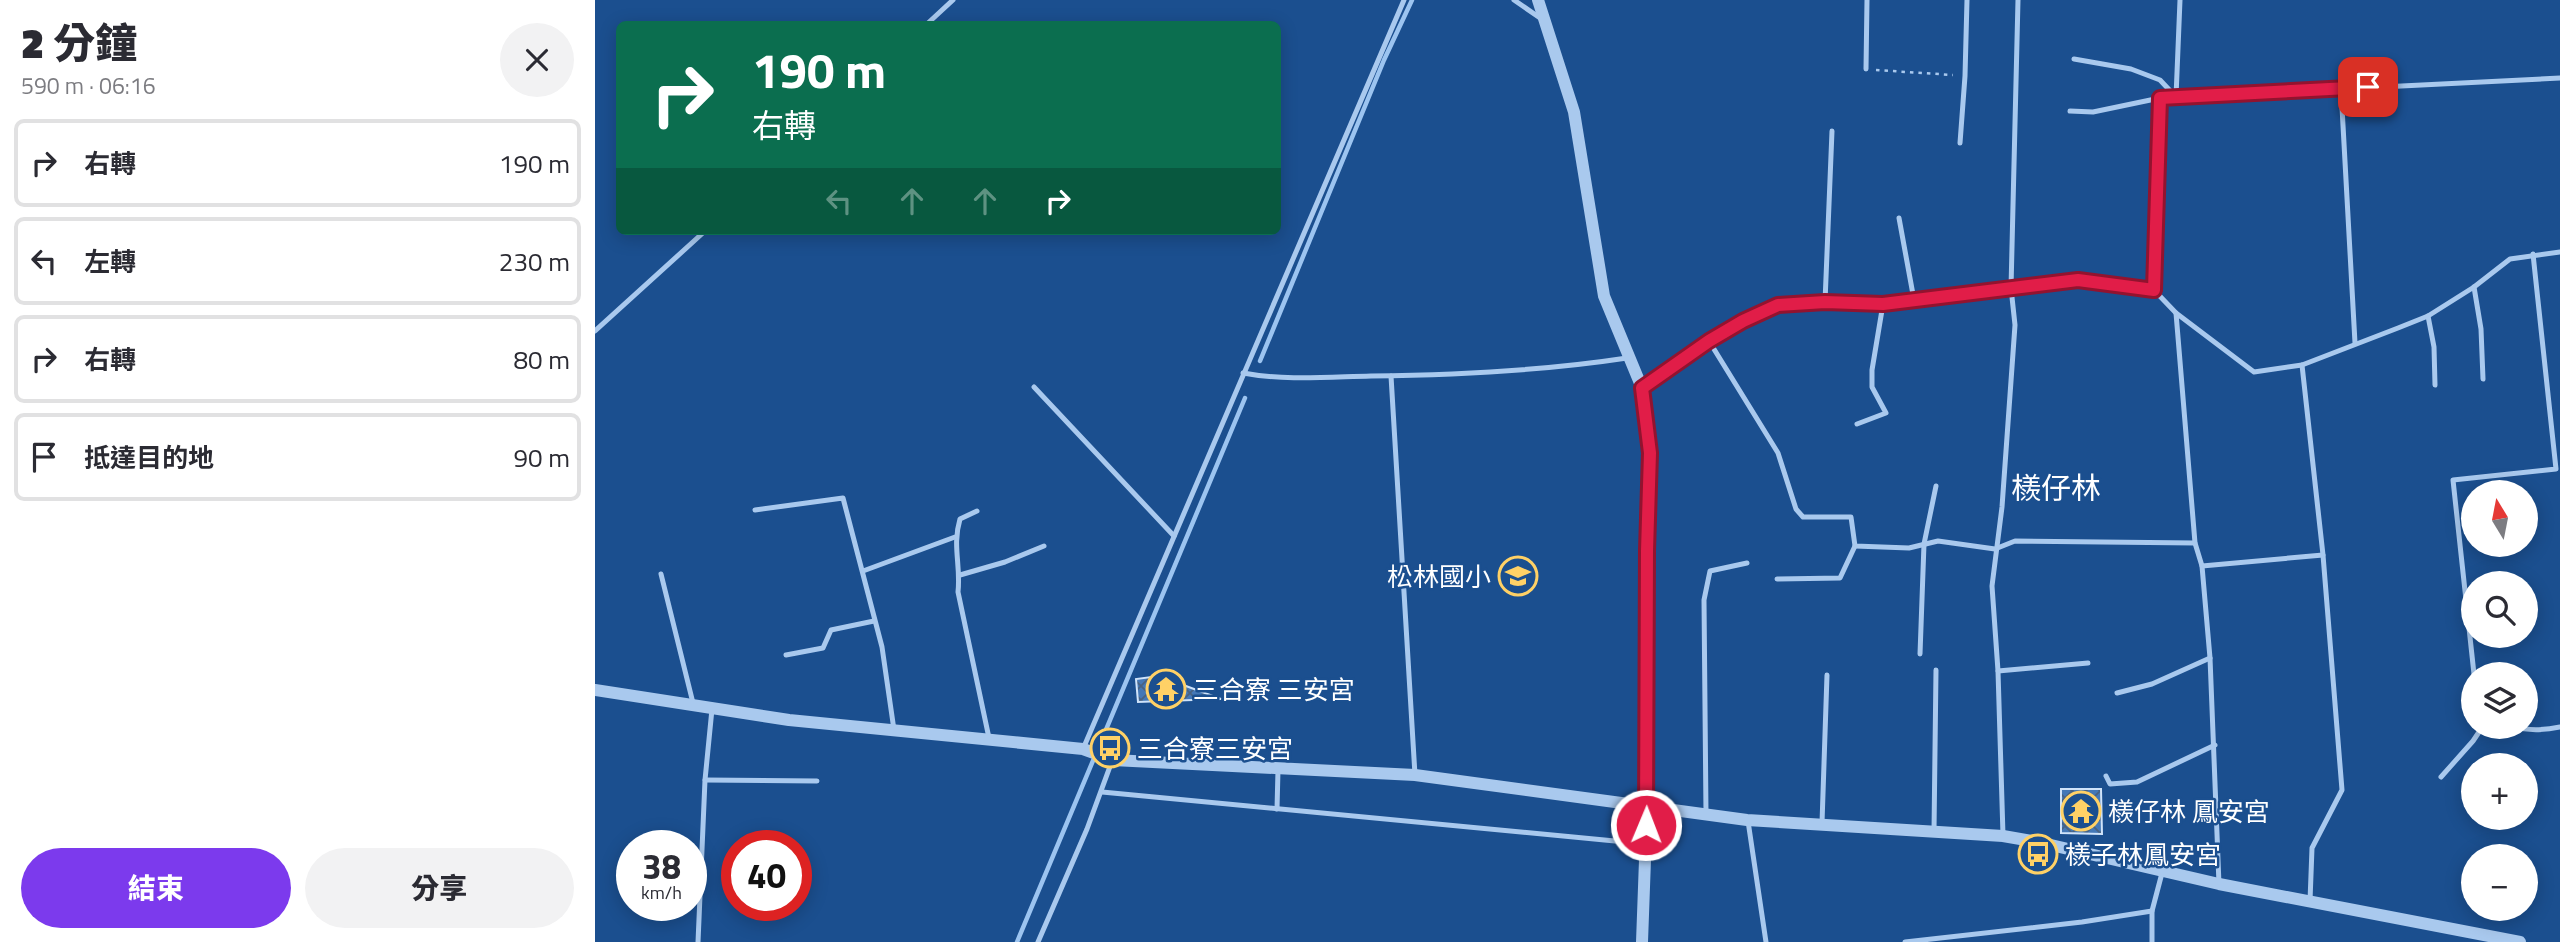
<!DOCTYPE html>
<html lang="zh-TW">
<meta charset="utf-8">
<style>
body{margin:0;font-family:"Titillium Web","Noto Sans TC",sans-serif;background:#f2f2f3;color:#2b2b33;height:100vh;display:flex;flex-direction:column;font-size:26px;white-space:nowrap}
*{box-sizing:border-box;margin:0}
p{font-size:23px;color:#7c7c81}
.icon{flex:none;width:38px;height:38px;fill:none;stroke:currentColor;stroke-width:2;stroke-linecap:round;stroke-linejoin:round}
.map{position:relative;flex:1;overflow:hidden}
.sheet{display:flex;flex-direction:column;background:#fff;width:595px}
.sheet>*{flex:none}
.banner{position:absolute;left:21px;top:21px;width:665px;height:214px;border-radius:10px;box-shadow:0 4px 18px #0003;background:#0b6e4f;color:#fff;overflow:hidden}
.needle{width:46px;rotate:350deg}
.fabs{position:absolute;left:1866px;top:480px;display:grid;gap:14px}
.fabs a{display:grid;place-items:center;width:77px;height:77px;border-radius:50%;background:#fff;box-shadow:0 4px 18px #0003;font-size:35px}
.speed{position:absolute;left:21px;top:830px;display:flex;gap:14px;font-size:35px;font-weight:700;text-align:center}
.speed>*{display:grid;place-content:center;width:91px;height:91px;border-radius:50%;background:#fff;box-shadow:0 4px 18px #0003;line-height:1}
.speed small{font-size:18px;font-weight:400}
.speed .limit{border:10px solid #d22;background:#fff;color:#111}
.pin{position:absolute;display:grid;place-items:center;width:60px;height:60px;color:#fff;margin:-30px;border-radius:14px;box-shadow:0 4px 10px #0006}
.me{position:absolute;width:77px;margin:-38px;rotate:1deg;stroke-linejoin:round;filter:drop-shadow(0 0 5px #0008)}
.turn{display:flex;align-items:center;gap:24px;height:147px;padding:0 21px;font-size:32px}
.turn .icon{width:91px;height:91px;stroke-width:2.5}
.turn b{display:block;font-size:49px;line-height:60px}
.lanes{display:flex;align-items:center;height:66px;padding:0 21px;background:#0003;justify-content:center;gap:35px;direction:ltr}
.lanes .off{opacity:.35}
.round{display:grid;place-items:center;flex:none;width:74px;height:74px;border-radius:37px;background:#f2f2f3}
.headline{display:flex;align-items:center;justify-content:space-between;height:119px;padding:0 21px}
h1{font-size:42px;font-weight:800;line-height:52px}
.primary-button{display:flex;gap:14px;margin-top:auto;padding:14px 21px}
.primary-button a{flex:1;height:80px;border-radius:42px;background:#7c3aed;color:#fff;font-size:28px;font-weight:800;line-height:80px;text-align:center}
.primary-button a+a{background:#f2f2f3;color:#2b2b33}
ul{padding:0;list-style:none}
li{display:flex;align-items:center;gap:21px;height:88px;margin:0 14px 10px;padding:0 7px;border:4px solid #e1e1e2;border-radius:10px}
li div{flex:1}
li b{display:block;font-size:26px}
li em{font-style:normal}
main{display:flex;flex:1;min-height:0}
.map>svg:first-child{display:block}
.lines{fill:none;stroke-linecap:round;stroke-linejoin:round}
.stream{stroke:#9cc4f0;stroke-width:4.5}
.building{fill:url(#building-cross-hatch);stroke:#cfe3fa;stroke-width:2}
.path{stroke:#a9c9ee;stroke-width:2.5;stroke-dasharray:3.5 5;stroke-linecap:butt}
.service{stroke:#a9c9ee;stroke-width:5}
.tertiary{stroke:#a9c9ee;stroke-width:12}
.route-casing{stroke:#92132f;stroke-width:18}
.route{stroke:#e11d48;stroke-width:12}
.labels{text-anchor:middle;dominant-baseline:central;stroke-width:5;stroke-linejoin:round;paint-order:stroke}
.poi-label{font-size:26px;fill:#fff;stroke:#1b4f8f;text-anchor:start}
.quarter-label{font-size:30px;fill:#fff;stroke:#1b4f8f}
</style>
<main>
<section class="sheet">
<div class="headline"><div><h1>2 分鐘</h1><p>590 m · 06:16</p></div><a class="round"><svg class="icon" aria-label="close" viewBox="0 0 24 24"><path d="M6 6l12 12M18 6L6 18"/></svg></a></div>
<ul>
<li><svg class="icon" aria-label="right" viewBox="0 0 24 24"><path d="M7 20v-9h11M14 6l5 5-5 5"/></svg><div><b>右轉</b></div><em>190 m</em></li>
<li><svg class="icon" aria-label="left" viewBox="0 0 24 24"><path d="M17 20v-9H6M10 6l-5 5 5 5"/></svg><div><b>左轉</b></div><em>230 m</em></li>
<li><svg class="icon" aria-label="right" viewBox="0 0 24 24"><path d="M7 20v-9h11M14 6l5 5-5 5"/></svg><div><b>右轉</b></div><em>80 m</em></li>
<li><svg class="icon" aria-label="arrive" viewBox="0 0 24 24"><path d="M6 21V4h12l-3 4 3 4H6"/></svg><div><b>抵達目的地</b></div><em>90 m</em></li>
</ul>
<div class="primary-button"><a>結束</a><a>分享</a></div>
</section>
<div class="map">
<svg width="1965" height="942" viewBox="0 0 1965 942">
<defs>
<pattern id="building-cross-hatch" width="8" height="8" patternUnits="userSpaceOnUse" patternTransform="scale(1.75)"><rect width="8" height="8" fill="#4478b7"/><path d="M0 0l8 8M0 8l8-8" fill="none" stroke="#486282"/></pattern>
</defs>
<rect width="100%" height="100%" fill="#1b4f8f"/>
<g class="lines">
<!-- stream -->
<g class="stream">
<polyline points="665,361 789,60 817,0"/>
<polyline points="422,942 650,398"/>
</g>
</g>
<!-- building -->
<g class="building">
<polygon points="564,676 626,699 543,702 541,679"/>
<polygon points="1466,789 1506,789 1507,834 1466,833"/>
</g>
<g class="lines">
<!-- path -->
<polyline class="path" points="1281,70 1358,75"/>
<!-- service -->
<g class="service">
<polyline points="919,0 948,20"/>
<polyline points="332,24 358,0"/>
<polyline points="1479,59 1536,69 1565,80 1581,97 1585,0"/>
<polyline points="1271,69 1272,0"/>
<polyline points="1746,89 1760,343"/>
<polyline points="1475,111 1498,112 1565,98"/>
<polyline points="1365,143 1370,76 1372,0"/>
<polyline points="1304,218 1319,300"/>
<polyline points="1879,287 1886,329 1888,379"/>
<polyline points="1559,290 1565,98 1965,78"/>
<polyline points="1230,302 1237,131"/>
<polyline points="1581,313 1600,543 1607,566 1615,658 1624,884"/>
<polyline points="1833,316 1839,347 1840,385"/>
<polyline points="0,331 110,231"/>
<polyline points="1114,341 1183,453 1201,509 1208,517 1256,517 1260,546 1314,548 1343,541 1400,549 1420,541 1600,543"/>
<polyline points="1707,365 1728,555 1747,790 1717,848 1715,901"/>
<path d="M648,373C690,381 733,377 776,376C862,375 947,371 1032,358"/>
<polyline points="796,376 820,775"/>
<polyline points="439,387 579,536"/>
<polyline points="1047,388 1114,341 1183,305 1230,302 1288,304 1483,280 1559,290 1581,313 1659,372 1707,365 1803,328 1833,316 1879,287 1915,259 1965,252"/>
<polyline points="1262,424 1291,413 1277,387 1277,370 1288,304"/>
<polyline points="160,510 248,498 287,647 299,730"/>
<path d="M382,511L365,519C357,546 366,565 363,592L394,738"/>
<polyline points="1607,566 1728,555"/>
<polyline points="268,571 360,537"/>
<polyline points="66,574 98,703"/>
<polyline points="365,575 410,562 449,546"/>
<polyline points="1182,579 1245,578 1260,546"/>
<polyline points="1325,654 1329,544 1341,486"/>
<polyline points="191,655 228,648 236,630 279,621"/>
<polyline points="1403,671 1493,663"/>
<polyline points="1879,674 1858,480 1961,469 1938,254"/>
<polyline points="1522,693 1557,684 1615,658"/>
<path d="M1919,726C1934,732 1950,730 1965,727"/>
<polyline points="488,749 809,0"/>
<polyline points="1511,776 1515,784 1542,782 1620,745"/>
<polyline points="1846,777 1878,741 1888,726"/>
<polyline points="110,780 222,781"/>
<polyline points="507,792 1051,844"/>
<polyline points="682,809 683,770"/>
<polyline points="1111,814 1109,600 1115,571 1152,563"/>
<polyline points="1153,821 1171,942"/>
<polyline points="1227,823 1232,675"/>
<polyline points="1339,831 1341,670"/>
<polyline points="1408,835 1403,671 1397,586 1407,507 1420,325 1416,288 1423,0"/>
<polyline points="103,942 110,780 117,709"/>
<polyline points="443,942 492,829 517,761"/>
<polyline points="1310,942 1487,922 1557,911"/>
<polyline points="1557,942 1557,911 1567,873"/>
</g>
<!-- tertiary -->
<g class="tertiary">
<polyline points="943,0 979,112 1009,296 1047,388 1055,453 1052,551 1052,805 1047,942"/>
<polyline points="0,690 194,720 488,749 518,760 820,775 1152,820 1408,836 1443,842 1624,884 1925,942"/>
</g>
</g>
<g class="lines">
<defs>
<polyline id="route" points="1051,825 1052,551 1055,453 1047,388 1114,341 1148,321 1183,305 1230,302 1288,304 1483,280 1559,290 1565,98 1773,87"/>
</defs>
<!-- route casing -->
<use href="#route" class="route-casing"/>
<!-- route -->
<use href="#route" class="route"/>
</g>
<!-- icons -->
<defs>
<symbol id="school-ring" viewBox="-11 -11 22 22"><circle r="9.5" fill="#1b4f8f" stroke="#ffd166" stroke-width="1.5"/><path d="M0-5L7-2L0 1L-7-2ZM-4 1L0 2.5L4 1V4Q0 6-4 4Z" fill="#ffd166"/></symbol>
<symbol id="temple-ring" viewBox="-11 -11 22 22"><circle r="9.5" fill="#1b4f8f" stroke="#ffd166" stroke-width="1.5"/><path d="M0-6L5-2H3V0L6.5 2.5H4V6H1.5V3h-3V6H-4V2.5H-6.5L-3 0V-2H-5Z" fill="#ffd166"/></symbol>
<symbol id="bus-ring" viewBox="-11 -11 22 22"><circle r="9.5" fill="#1b4f8f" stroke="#ffd166" stroke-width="1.5"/><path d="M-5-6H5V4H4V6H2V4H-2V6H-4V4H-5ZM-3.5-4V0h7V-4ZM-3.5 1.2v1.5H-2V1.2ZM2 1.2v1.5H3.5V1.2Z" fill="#ffd166"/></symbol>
</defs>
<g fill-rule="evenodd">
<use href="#school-ring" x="901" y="554" width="44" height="44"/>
<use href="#temple-ring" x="549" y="667" width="44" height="44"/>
<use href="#bus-ring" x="493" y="726" width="44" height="44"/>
<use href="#temple-ring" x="1464" y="789" width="44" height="44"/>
<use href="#bus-ring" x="1421" y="832" width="44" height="44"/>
</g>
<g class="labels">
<!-- poi labels -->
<g class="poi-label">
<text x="896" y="576" text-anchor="end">松林國小</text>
<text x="598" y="689">三合寮 三安宮</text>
<text x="542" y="748">三合寮三安宮</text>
<text x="1513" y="811">檨仔林 鳳安宮</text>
<text x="1470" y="854">檨子林鳳安宮</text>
</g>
<!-- quarter labels -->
<g class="quarter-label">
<text x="1461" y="488">檨仔林</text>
</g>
</g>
</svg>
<div class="fabs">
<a><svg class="needle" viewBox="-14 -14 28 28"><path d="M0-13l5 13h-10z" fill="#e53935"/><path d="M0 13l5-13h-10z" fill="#7c7c81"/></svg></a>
<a><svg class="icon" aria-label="search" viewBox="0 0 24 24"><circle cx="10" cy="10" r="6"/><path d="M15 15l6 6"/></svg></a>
<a><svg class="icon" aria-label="layers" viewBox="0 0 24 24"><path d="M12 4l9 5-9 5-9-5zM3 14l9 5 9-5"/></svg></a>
<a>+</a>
<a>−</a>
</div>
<div class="speed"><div>38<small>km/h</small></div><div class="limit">40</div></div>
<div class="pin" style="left:1773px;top:87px;background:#d93025"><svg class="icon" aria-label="arrive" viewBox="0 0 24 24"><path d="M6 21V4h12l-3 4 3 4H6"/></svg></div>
<svg class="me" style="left:1051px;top:825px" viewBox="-20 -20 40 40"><circle r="17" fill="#e11d48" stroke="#fff" stroke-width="3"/><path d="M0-11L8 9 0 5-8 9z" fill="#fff"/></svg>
<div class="banner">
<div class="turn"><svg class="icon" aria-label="right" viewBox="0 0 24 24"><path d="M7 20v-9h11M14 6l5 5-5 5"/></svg><div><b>190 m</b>右轉</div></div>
<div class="lanes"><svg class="icon off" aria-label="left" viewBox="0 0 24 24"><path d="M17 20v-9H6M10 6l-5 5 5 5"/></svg><svg class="icon off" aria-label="ahead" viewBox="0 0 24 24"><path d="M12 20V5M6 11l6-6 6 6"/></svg><svg class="icon off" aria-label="ahead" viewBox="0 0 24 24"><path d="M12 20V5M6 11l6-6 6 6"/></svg><svg class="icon" aria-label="right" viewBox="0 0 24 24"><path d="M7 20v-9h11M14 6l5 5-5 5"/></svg></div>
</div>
</div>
</main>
